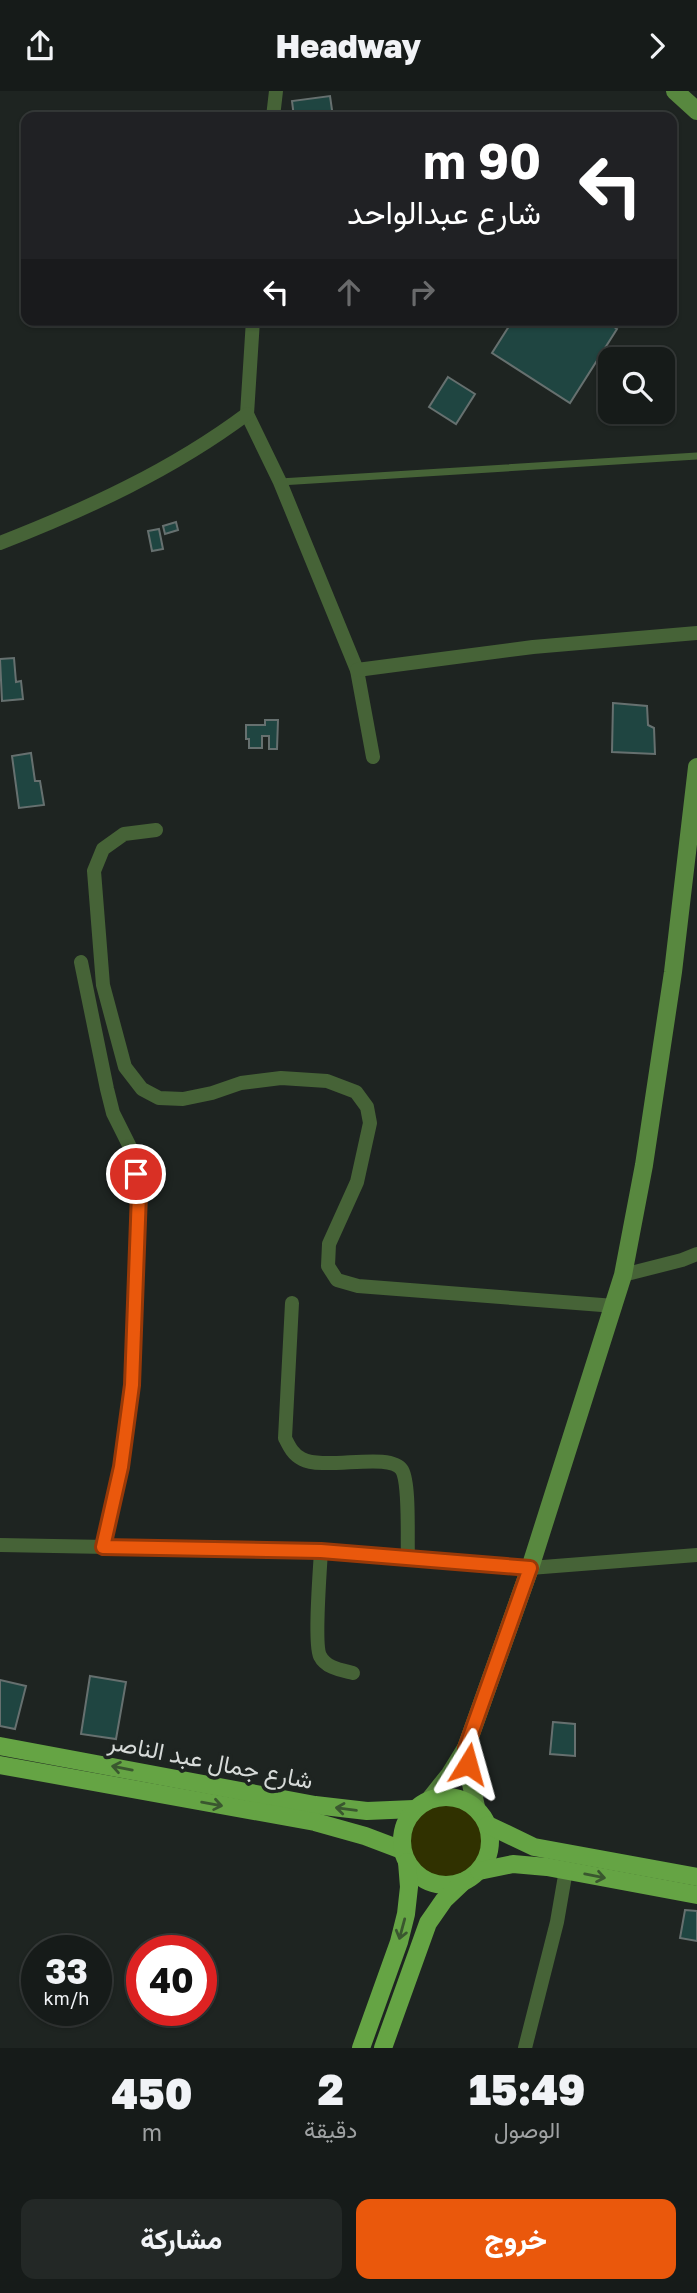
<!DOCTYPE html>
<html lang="ar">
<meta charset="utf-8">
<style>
body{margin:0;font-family:"Golos Text",Vazirmatn,sans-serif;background:#232826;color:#f1f3f6;direction:rtl;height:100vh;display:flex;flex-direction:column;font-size:26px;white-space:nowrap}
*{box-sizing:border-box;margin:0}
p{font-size:23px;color:#9ea1a2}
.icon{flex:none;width:38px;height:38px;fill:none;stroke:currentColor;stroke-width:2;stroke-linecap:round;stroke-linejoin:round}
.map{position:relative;height:1957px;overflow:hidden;direction:ltr}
.drawer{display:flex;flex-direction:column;background:#161b19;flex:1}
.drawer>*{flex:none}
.guide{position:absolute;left:21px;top:21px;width:656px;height:214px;border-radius:14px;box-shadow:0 2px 5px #0004,0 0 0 2px #353938;direction:rtl;background:#202124;color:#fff;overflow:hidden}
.tools{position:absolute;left:598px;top:256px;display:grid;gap:14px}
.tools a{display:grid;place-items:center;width:77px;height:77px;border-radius:14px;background:#161b19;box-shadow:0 2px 5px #0004,0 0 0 2px #353938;font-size:35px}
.speed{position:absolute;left:21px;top:1844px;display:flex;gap:14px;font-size:35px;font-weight:700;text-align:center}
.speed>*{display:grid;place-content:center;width:91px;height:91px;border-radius:50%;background:#161b19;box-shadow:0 2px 5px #0004,0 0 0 2px #353938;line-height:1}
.speed small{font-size:18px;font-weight:400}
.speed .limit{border:10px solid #d22;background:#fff;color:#111}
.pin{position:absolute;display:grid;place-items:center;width:60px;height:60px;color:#fff;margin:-30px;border:4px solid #fff;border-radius:50%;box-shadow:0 2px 7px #0007}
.me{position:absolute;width:77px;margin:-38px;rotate:8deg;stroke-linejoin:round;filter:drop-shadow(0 0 5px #0008)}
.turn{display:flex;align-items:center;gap:24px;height:147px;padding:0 21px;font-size:32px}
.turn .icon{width:91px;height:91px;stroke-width:2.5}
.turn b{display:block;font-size:49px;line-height:60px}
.lanes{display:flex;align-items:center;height:66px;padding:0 21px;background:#0003;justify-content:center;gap:35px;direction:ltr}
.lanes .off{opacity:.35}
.eta{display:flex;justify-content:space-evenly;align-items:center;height:119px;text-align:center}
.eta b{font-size:42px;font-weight:800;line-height:49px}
.primary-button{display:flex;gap:14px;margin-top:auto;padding:14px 21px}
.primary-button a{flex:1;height:80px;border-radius:14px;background:#ea580c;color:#fff;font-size:28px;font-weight:800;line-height:80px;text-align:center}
.primary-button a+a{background:#232826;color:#f1f3f6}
header{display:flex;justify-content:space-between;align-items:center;height:91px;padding:0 21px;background:#161b19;font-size:32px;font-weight:800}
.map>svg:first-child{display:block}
.green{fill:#303100}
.building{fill:#1f4541;stroke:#66706f;stroke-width:2}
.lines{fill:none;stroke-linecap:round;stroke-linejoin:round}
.lane{stroke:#466337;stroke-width:7}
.street{stroke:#466337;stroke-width:14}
.secondary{stroke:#58883f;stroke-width:18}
.primary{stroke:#65a444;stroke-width:18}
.oneway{stroke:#3a572f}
.route-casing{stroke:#983908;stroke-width:18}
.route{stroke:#ea580c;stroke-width:12}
.labels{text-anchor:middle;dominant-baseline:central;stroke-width:7;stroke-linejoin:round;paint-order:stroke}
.street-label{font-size:24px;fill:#d6dad8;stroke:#1e2421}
</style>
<header><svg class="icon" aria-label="forward" viewBox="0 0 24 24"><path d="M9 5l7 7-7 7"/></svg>Headway<svg class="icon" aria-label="share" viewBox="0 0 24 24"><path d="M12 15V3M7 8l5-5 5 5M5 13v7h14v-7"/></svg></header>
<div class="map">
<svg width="697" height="1957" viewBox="0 0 697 1957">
<rect width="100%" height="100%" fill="#1e2421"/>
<!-- green -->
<circle class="green" cx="446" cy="1750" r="38"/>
<!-- building -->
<g class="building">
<polygon points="330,5 333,26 294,26 292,10"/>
<polygon points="513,229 604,229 617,238 570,312 492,262"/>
<polygon points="448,286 475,303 456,333 429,316"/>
<polygon points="176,431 178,439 165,443 163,435"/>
<polygon points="159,438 163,458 152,460 148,440"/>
<polygon points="14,567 16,591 21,590 23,608 2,610 0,568"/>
<polygon points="613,612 647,615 648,634 654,637 655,663 612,661"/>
<polygon points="265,629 278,629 277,658 269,658 269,645 262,645 262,657 249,657 249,648 246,648 246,634 265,634"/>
<polygon points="31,662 35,690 40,690 44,714 19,717 12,665"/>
<polygon points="90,1585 126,1591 116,1648 81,1643"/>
<polygon points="0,1589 26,1595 15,1638 0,1635"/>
<polygon points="553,1631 575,1633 575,1665 550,1663"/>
<polygon points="685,1819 697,1820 697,1850 680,1847"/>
</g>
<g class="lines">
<!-- lane -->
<polyline class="lane" points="280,391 697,365"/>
<!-- street -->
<g class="street">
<polyline points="273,26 276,0"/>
<polyline points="253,229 247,323 280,391 357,579 373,666"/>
<path d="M0,452C87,418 172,379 247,323"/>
<polyline points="357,579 533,556 697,542"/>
<polyline points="156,739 124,743 103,758 94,780 103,894 125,976 142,998 159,1007 183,1008 212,1002 241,992 281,987 327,990 356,1001 367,1016 370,1032 357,1091 329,1153 328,1175 337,1189 358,1195 615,1215"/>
<polyline points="81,871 107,998 113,1022 134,1064 139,1102 132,1294 121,1376 103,1456"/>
<polyline points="623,1184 682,1169 697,1163"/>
<path d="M292,1212L285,1347C289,1355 293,1364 302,1368C324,1380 390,1360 402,1379C410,1393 407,1448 408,1466"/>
<polyline points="0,1454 321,1460 530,1477 697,1464"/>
<path d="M321,1460C320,1478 314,1553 320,1565C326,1577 341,1579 353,1582"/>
<polyline points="525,1957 557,1831 566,1779"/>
</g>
<!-- secondary -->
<g class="secondary">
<polyline points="675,0 697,20"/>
<polyline points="466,1657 470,1688 476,1716"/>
<polyline points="430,1708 450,1683 466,1657 530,1477 623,1184 644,1074 673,881 697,676"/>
</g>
<!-- primary -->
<g class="primary">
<polyline points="0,1655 315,1714 367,1720 414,1718"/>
<polyline points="0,1674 315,1731 365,1745 402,1759"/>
<circle cx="446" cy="1750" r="44"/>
<polyline points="488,1734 534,1756 697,1786"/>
<polyline points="479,1780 513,1773 547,1776 697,1804"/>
<polyline points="361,1957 399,1851 406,1823 409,1796 407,1771"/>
<polyline points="383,1957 428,1832 444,1809 463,1791"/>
</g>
</g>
<!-- one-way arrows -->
<defs><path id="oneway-shaft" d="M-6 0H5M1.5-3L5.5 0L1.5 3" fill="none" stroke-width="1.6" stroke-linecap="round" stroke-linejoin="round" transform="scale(1.75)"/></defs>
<g class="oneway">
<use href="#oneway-shaft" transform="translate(122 1677) rotate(-169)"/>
<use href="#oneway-shaft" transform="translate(212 1713) rotate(10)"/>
<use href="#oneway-shaft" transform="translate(346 1718) rotate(-173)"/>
<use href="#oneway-shaft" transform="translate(595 1785) rotate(11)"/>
<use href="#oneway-shaft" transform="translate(402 1838) rotate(105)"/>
</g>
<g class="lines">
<defs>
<polyline id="route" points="136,1083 139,1102 132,1294 121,1376 103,1456 321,1460 530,1477 466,1657 468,1673"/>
</defs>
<!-- route casing -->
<use href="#route" class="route-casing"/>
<!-- route -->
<use href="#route" class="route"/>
</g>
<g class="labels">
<!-- street labels -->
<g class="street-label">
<text transform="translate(211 1669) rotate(11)">شارع جمال عبد الناصر</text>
</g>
</g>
</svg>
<div class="tools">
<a><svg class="icon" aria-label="search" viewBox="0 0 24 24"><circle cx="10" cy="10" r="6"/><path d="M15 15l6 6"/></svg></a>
</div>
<div class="speed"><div>33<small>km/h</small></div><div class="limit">40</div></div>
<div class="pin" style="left:136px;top:1083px;background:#d93025"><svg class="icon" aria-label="arrive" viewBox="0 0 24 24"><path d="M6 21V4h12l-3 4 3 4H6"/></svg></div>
<svg class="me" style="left:468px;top:1673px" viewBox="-20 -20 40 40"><path d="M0-17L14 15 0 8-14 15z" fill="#ea580c" stroke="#fff" stroke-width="4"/></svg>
<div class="guide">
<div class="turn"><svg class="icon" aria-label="left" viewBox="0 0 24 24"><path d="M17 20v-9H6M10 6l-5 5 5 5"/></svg><div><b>90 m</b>شارع عبدالواحد</div></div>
<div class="lanes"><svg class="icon" aria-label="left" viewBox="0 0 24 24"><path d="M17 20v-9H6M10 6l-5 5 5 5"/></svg><svg class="icon off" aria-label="ahead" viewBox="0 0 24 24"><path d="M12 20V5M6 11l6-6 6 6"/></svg><svg class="icon off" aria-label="right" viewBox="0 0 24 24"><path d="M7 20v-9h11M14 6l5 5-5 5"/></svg></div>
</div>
</div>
<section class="drawer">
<div class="eta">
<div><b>15:49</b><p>الوصول</p></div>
<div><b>2</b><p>دقيقة</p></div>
<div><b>450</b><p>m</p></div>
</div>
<div class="primary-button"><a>خروج</a><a>مشاركة</a></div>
</section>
